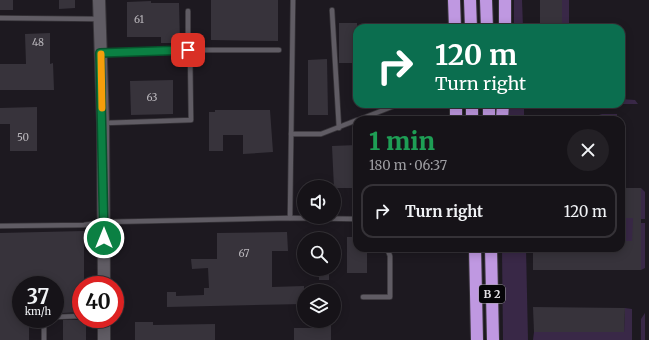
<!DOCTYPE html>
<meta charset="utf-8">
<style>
body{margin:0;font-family:Merriweather,serif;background:#232025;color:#f1f3f6;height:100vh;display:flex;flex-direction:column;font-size:15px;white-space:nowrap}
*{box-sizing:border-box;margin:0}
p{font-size:13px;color:#9e9ea2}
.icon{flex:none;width:22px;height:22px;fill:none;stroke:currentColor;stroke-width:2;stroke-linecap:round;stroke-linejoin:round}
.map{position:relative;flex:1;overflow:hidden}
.side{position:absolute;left:353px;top:116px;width:272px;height:136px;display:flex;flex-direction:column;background:#161318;border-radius:12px;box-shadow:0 2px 10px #0003,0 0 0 1px #353237}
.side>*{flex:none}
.guide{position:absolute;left:353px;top:24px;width:272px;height:84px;border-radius:12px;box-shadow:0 2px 10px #0003,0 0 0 1px #353237;background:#0b6e4f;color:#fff;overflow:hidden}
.buttons{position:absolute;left:297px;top:180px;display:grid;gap:8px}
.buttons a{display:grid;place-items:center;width:44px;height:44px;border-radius:50%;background:#161318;box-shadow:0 2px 10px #0003,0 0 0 1px #353237;font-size:20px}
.speed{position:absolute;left:12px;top:276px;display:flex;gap:8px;font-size:20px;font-weight:700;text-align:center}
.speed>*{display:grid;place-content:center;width:52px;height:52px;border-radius:50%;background:#161318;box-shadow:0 2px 10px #0003,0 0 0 1px #353237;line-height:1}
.speed small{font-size:10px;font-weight:400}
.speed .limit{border:6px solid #d22;background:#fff;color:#111}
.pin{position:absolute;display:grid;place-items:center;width:34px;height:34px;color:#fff;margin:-17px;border-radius:8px;box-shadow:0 2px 6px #0006}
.me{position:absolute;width:44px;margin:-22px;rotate:0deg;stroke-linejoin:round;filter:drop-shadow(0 0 3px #0008)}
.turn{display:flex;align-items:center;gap:14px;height:84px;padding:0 16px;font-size:18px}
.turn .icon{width:52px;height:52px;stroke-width:2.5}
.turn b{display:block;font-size:28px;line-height:34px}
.round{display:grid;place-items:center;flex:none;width:42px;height:42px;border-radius:21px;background:#232025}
.summary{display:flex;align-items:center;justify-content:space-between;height:68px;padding:0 16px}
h1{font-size:24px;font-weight:800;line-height:30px;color:#1e9e55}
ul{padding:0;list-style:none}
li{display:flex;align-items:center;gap:12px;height:54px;margin:0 8px 6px;padding:0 8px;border:2px solid #353237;border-radius:12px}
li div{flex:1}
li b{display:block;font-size:15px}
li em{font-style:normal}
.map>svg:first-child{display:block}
.green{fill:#392847}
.building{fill:#37333b}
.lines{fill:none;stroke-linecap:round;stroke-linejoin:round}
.lane-casing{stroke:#38353a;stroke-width:6}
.secondary-casing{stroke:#38353a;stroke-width:14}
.highway-casing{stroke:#38353a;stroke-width:14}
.path{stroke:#615d63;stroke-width:2;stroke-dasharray:3 2;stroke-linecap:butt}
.lane{stroke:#605c64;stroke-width:4.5}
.secondary{stroke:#605c64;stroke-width:12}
.highway{stroke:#bf98e1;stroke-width:12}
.route-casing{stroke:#07532c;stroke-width:10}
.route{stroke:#0b8043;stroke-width:7}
.slow{stroke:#f59e0b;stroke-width:7}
.labels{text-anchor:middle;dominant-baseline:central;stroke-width:4;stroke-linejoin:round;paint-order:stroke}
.number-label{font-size:10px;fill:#b9b6bb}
.shield{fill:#060508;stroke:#a19fa3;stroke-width:1}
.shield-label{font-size:11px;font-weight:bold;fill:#e4e1e6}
</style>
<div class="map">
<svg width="649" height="340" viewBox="0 0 649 340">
<rect width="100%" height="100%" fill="#1d1920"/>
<!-- green -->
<g class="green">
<polygon points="514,0 522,0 523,28 514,28"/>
<rect x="562" y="0" width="7" height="28"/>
<polygon points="621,99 635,100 638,104 621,104"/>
<polygon points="509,104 524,104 524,120 507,120"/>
<polygon points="602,114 617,114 617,120 599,120 599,115"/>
<polygon points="641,188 645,192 645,219 641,219 641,223 645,223 645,268 641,270 640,241 621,241 621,218"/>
<polygon points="502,248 526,248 528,340 503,340"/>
<polygon points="625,308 632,309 632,340 533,340 534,332 624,332"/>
<polygon points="645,313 645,340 641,340 641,319"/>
</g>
<!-- building -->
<g class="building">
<rect x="0" y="0" width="13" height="10"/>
<polygon points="59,0 75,0 75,8 59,9"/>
<polygon points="211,0 278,0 278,41 211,40"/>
<rect x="540" y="0" width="22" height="28"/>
<polygon points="151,1 151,3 179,3 180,43 161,43 161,37 127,37 127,2"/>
<rect x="339" y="23" width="18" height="40"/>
<polygon points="50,33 50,64 53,63 54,90 0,90 0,64 26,64 25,34"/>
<polygon points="327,59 328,115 308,115 308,60"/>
<polygon points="173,80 173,114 131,115 130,81"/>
<polygon points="37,107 37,151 10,151 10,124 0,124 0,108"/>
<polygon points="215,110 270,110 273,152 243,154 243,135 223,135 223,151 209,151 209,112 215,112"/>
<polygon points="357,145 357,188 334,188 332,146"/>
<polygon points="621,188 641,188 641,270 533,270 533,248 621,248 621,241 632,241 633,218 621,218"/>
<polygon points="84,231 84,285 81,285 81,312 63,313 63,309 55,309 55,285 21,285 21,319 29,319 29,340 0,340 0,233"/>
<polygon points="287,232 288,251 272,251 272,287 304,286 304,304 167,307 167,292 176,292 176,296 204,295 204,288 209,288 208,268 192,269 191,259 217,259 217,233"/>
<polygon points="347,237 357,237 357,248 367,248 367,273 347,273"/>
<rect x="319" y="269" width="10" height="11"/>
<polygon points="533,307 625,308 624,332 534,332"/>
<polygon points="63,320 81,320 81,322 86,322 86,340 63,340"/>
<polygon points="321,321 331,321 331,340 294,340 294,328 321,328"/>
<polygon points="135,322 153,322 153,325 215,324 215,340 135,340"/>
</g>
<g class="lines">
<defs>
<g id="lane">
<polyline points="332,10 339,128"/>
<polyline points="188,11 188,50"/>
<polyline points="0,18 98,19"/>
<polyline points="190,50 279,50"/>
<polyline points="101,53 190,50 191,120 105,123"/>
<polyline points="358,120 399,104"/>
<polyline points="291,134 321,134 357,120"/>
<polyline points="290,218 293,0"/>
<polyline points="0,226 84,225 104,222 290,218 357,219"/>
<polyline points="363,297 390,297 390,256 387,248"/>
<polyline points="55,317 81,316"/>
<polyline points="44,319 44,340"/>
</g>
<g id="secondary">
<polyline points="99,0 103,123 104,285"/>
<polyline points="104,319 104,340"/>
</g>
<g id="highway">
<polyline points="454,0 455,28"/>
<polyline points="470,0 471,28"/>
<polyline points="486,0 487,28"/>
<polyline points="505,28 505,0"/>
<polyline points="456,104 456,120"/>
<polyline points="472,104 472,120"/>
<polyline points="489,104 489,120"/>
<polyline points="502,120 503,104"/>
<polyline points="475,248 477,340"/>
<polyline points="491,248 493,340"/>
</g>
</defs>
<!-- lane casing -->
<use href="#lane" class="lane-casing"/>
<!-- secondary casing -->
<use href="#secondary" class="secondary-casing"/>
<!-- highway casing -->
<use href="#highway" class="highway-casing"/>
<!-- path -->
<polyline class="path" points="581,109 581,104"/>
<!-- lane -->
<use href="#lane" class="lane"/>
<!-- secondary -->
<use href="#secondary" class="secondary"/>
<!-- highway -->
<use href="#highway" class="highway"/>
</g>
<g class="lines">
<defs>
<polyline id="route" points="104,238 100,53 188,50"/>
</defs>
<!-- route casing -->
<use href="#route" class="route-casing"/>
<!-- route -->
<use href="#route" class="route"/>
<!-- slow -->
<polyline class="slow" points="101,54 102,108"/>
</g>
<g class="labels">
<!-- number labels -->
<g class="number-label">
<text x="139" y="19">61</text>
<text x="38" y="42">48</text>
<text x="152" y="97">63</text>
<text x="23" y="137">50</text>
<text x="244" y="253">67</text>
</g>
<!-- shield labels -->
<rect class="shield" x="479" y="285" width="26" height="18" rx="3"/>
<g class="shield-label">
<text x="492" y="294">B 2</text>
</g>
</g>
</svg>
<div class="buttons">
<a><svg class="icon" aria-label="sound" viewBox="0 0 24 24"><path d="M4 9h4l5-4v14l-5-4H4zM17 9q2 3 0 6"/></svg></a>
<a><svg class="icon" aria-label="search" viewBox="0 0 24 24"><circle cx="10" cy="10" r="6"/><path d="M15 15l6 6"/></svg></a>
<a><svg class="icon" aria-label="layers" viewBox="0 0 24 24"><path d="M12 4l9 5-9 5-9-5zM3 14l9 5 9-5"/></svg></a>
</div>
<div class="speed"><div>37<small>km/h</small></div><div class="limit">40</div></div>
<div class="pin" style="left:188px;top:50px;background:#d93025"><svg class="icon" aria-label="arrive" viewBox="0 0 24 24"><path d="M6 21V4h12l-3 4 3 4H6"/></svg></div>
<svg class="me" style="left:104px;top:238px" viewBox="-20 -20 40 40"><circle r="17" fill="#0b8043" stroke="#fff" stroke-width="3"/><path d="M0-11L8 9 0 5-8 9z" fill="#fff"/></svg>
<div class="guide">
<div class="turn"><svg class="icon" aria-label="right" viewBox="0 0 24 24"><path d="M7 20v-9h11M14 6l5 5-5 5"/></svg><div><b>120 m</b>Turn right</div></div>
</div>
<section class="side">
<div class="summary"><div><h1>1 min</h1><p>180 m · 06:37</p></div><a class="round"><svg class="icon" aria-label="close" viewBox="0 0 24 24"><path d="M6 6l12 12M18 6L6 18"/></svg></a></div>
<ul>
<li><svg class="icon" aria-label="right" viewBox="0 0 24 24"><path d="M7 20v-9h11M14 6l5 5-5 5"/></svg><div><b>Turn right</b></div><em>120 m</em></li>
</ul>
</section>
</div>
